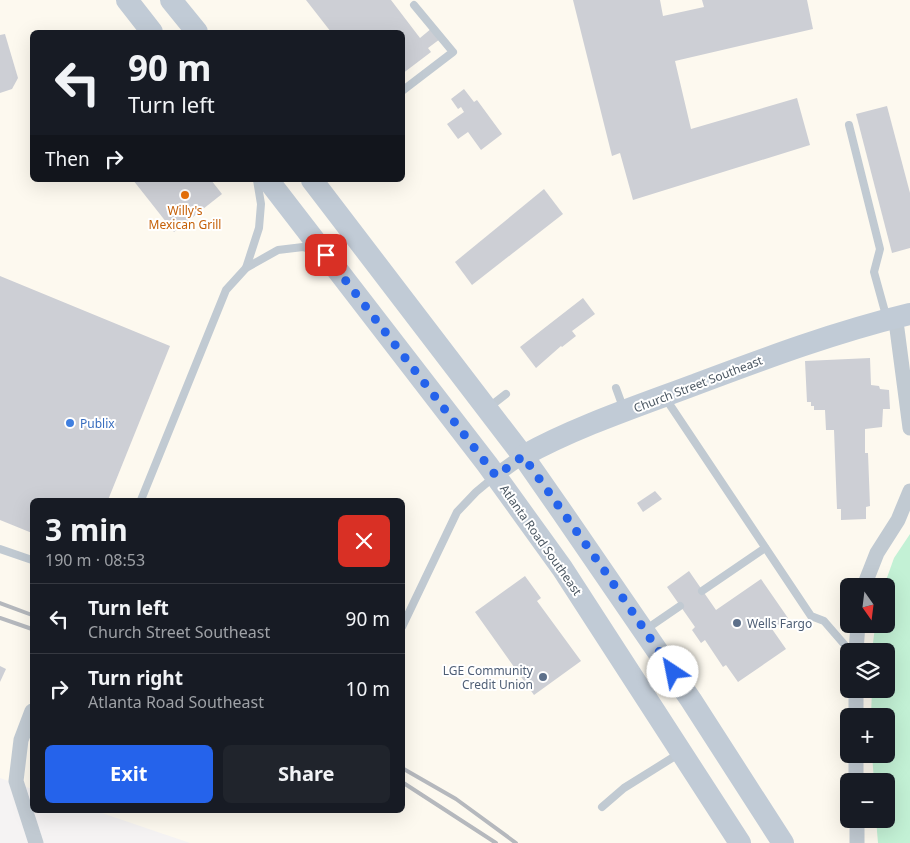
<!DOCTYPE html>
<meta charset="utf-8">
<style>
body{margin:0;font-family:"Noto Sans",sans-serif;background:#20242c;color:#f1f3f6;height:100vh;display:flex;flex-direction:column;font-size:19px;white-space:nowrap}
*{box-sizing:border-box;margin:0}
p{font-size:16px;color:#9ea1a6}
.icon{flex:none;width:28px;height:28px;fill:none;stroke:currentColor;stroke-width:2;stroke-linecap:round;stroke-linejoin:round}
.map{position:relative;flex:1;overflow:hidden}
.details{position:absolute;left:30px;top:498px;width:375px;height:315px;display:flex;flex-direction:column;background:#171b24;border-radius:8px;box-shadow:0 5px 20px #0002}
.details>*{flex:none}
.banner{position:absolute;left:30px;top:30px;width:375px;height:152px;border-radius:8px;box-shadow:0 5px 20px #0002;background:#171b24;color:#f1f3f6;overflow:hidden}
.needle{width:32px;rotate:166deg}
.fabs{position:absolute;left:840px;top:578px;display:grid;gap:10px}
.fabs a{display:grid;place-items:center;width:55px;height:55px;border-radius:8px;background:#171b24;box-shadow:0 5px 20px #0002;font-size:25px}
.pin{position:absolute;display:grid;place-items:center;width:42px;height:42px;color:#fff;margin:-21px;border-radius:10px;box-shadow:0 2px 8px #0006}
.me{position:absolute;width:55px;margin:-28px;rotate:326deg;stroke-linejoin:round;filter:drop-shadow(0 0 4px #0008)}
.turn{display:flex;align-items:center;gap:18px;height:105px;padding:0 15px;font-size:22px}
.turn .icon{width:65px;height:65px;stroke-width:2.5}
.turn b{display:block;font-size:35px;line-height:42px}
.then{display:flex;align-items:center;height:48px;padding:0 15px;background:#0003;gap:10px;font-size:19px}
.round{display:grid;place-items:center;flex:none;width:52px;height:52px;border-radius:8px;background:#20242c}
.summary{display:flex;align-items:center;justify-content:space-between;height:85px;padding:0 15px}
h1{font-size:30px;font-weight:700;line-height:38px}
.action{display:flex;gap:10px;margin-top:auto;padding:10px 15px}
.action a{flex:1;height:58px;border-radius:8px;background:#2563eb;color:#fff;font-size:20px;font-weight:700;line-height:58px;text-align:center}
.action a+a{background:#20242c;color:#f1f3f6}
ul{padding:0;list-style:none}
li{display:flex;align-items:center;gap:15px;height:70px;padding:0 15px;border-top:1px solid #363941}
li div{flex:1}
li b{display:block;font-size:19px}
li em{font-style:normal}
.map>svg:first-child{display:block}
.commercial{fill:#fdf9ef;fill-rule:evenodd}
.green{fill:#c3f1d5}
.building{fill:#cdcfd5}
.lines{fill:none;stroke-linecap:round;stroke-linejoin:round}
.lane{stroke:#c1cad2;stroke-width:8}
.street{stroke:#c1cad2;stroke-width:15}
.secondary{stroke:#c1cbd6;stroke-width:22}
.rail{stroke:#b5b8bd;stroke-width:4}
.route{stroke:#2563eb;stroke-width:9;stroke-dasharray:0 16.2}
.food-dot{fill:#e8710a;stroke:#fff;stroke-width:2}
.shop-dot{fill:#3f7fe0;stroke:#fff;stroke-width:2}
.service-dot{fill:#5c6f8a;stroke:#fff;stroke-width:2}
.labels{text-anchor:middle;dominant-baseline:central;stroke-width:4;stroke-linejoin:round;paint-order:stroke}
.food-label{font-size:12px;fill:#c56008;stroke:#fff}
.street-label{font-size:12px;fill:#4a5661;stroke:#fff}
.shop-label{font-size:12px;fill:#366cbe;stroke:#fff;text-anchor:start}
.service-label{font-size:12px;fill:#4e5e75;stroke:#fff;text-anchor:start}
</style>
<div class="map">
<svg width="910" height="843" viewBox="0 0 910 843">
<rect width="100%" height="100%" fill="#f5f3f3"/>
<!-- commercial -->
<path class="commercial" d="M0,0H910V843H190L93,810H402V500H32V789L0,778ZM32,32H402V180H32ZM849,586H886V624H849ZM849,651H886V689H849ZM849,716H886V754H849ZM849,781H886V819H849Z"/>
<!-- green -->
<polygon class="green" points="910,534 910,843 878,843 876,819 886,819 886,781 874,781 872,754 886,754 886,716 871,716 872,689 886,689 886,651 872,651 875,627 875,624 886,624 886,586 884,586 894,558"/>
<!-- building -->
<g class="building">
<polygon points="306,0 391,0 420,38 432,28 440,39 428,48 431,52 402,74 402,32 331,32"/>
<polygon points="573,0 660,0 663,16 704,7 702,0 807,0 813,29 675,61 691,129 797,98 810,145 633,200 620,153 612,156"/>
<polygon points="5,34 18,78 12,89 0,93 0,35"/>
<polygon points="464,89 474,102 477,100 502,134 481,150 468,132 458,139 447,124 464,112 461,107 458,109 451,99"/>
<polygon points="887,106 910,193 910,248 892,253 856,114"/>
<polygon points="133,180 211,180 222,194 174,232"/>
<polygon points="544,189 563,214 472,285 455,262"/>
<polygon points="0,276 170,346 108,500 32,500 32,533 0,520"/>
<polygon points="583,298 595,314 572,331 576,336 562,347 561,346 536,368 520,347"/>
<polygon points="870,358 871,385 879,386 880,389 889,390 890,409 883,409 882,427 865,429 865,453 868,453 870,506 866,507 866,519 841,520 841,509 837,509 834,430 826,430 825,410 814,410 814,406 811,406 811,402 807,402 805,361"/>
<polygon points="655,491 662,499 643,512 637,503"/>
<polygon points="689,571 716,610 761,579 788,618 772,629 786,649 738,682 726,665 723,667 705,640 701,643 692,630 695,627 667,587"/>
<polygon points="525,576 541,598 537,601 581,661 534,695 475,612"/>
<polygon points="0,666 6,669 0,682"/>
</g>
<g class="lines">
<!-- lane -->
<g class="lane">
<polyline points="402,91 453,52 414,5"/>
<polyline points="849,125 880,249 874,272 887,319"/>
<polyline points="246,268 259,228 261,204 257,180"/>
<polyline points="616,388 624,410"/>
<polyline points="666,399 811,616 824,621 850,651"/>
<polyline points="488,408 506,394"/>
<polyline points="141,500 226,290 246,268 278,250 303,247 315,251"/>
<polyline points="0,549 32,560"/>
<polyline points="702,591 765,548"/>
<polyline points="402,627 457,512 476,492 494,477"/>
<polyline points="645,630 680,606"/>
<polyline points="602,807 624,788 680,753"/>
</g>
<!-- street -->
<g class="street">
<polyline points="894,318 897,329 910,428"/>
<polyline points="495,476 523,456"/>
<polyline points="864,586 877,553 898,520 910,491"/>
<polyline points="856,651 858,624"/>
<polyline points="856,689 856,716"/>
<polyline points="32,711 21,740 16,781 36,843"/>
<polyline points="856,754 856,781"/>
<polyline points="857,819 857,843"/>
</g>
<!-- secondary -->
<g class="secondary">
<polyline points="127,0 152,32"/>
<polyline points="171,0 197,32"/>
<polyline points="268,180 487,464 562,568 740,843"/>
<polyline points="312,180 523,456 562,512 691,700 783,843"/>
<path d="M523,456C575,427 638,406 694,385C766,358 835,332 910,314"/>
</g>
<!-- rail -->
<g class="rail">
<polyline points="0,603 32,615"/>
<polyline points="0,618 32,629"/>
<polyline points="402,768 456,799 516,843"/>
<polyline points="402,782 496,843"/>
</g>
</g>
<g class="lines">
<!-- route -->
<polyline class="route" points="326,255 496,476 523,456 604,570 673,672"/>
</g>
<!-- markers -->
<circle class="food-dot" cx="185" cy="195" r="5"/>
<circle class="shop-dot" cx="70" cy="423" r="5"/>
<g class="service-dot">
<circle cx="737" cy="623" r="5"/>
<circle cx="543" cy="677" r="5"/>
</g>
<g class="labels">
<!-- food labels -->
<g class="food-label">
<text x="185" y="210">Willy's<tspan x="185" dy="14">Mexican Grill</tspan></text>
</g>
<!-- street labels -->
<g class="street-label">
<text transform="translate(698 384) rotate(-21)">Church Street Southeast</text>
<text transform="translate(541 540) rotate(55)">Atlanta Road Southeast</text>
</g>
<!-- shop labels -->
<g class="shop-label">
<text x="80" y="423">Publix</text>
</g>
<!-- service labels -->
<g class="service-label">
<text x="747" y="623">Wells Fargo</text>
<text x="533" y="670" text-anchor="end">LGE Community<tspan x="533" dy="14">Credit Union</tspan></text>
</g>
</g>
</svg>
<div class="fabs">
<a><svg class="needle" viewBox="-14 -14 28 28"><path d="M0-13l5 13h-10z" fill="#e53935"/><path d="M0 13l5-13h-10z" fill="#9ea1a6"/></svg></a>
<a><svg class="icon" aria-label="layers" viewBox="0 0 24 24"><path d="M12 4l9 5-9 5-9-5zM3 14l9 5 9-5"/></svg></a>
<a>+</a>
<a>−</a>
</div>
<div class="pin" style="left:326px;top:255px;background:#d93025"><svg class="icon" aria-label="arrive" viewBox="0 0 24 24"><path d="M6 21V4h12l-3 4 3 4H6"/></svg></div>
<svg class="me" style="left:673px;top:672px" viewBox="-20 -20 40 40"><circle r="19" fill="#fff"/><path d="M0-13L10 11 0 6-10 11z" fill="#2563eb"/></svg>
<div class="banner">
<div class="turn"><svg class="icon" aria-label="left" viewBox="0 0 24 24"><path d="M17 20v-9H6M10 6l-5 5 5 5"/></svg><div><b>90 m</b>Turn left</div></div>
<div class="then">Then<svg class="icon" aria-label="right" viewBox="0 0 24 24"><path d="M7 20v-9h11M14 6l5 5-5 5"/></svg></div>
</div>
<section class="details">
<div class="summary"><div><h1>3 min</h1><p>190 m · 08:53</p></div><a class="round" style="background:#d93025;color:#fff"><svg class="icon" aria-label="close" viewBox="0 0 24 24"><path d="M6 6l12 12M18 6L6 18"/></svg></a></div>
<ul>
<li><svg class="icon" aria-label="left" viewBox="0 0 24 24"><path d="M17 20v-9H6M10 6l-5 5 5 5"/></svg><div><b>Turn left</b><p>Church Street Southeast</p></div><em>90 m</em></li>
<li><svg class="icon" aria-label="right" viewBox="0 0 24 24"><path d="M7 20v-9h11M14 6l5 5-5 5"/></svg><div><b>Turn right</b><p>Atlanta Road Southeast</p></div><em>10 m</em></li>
</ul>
<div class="action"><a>Exit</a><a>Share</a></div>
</section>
</div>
